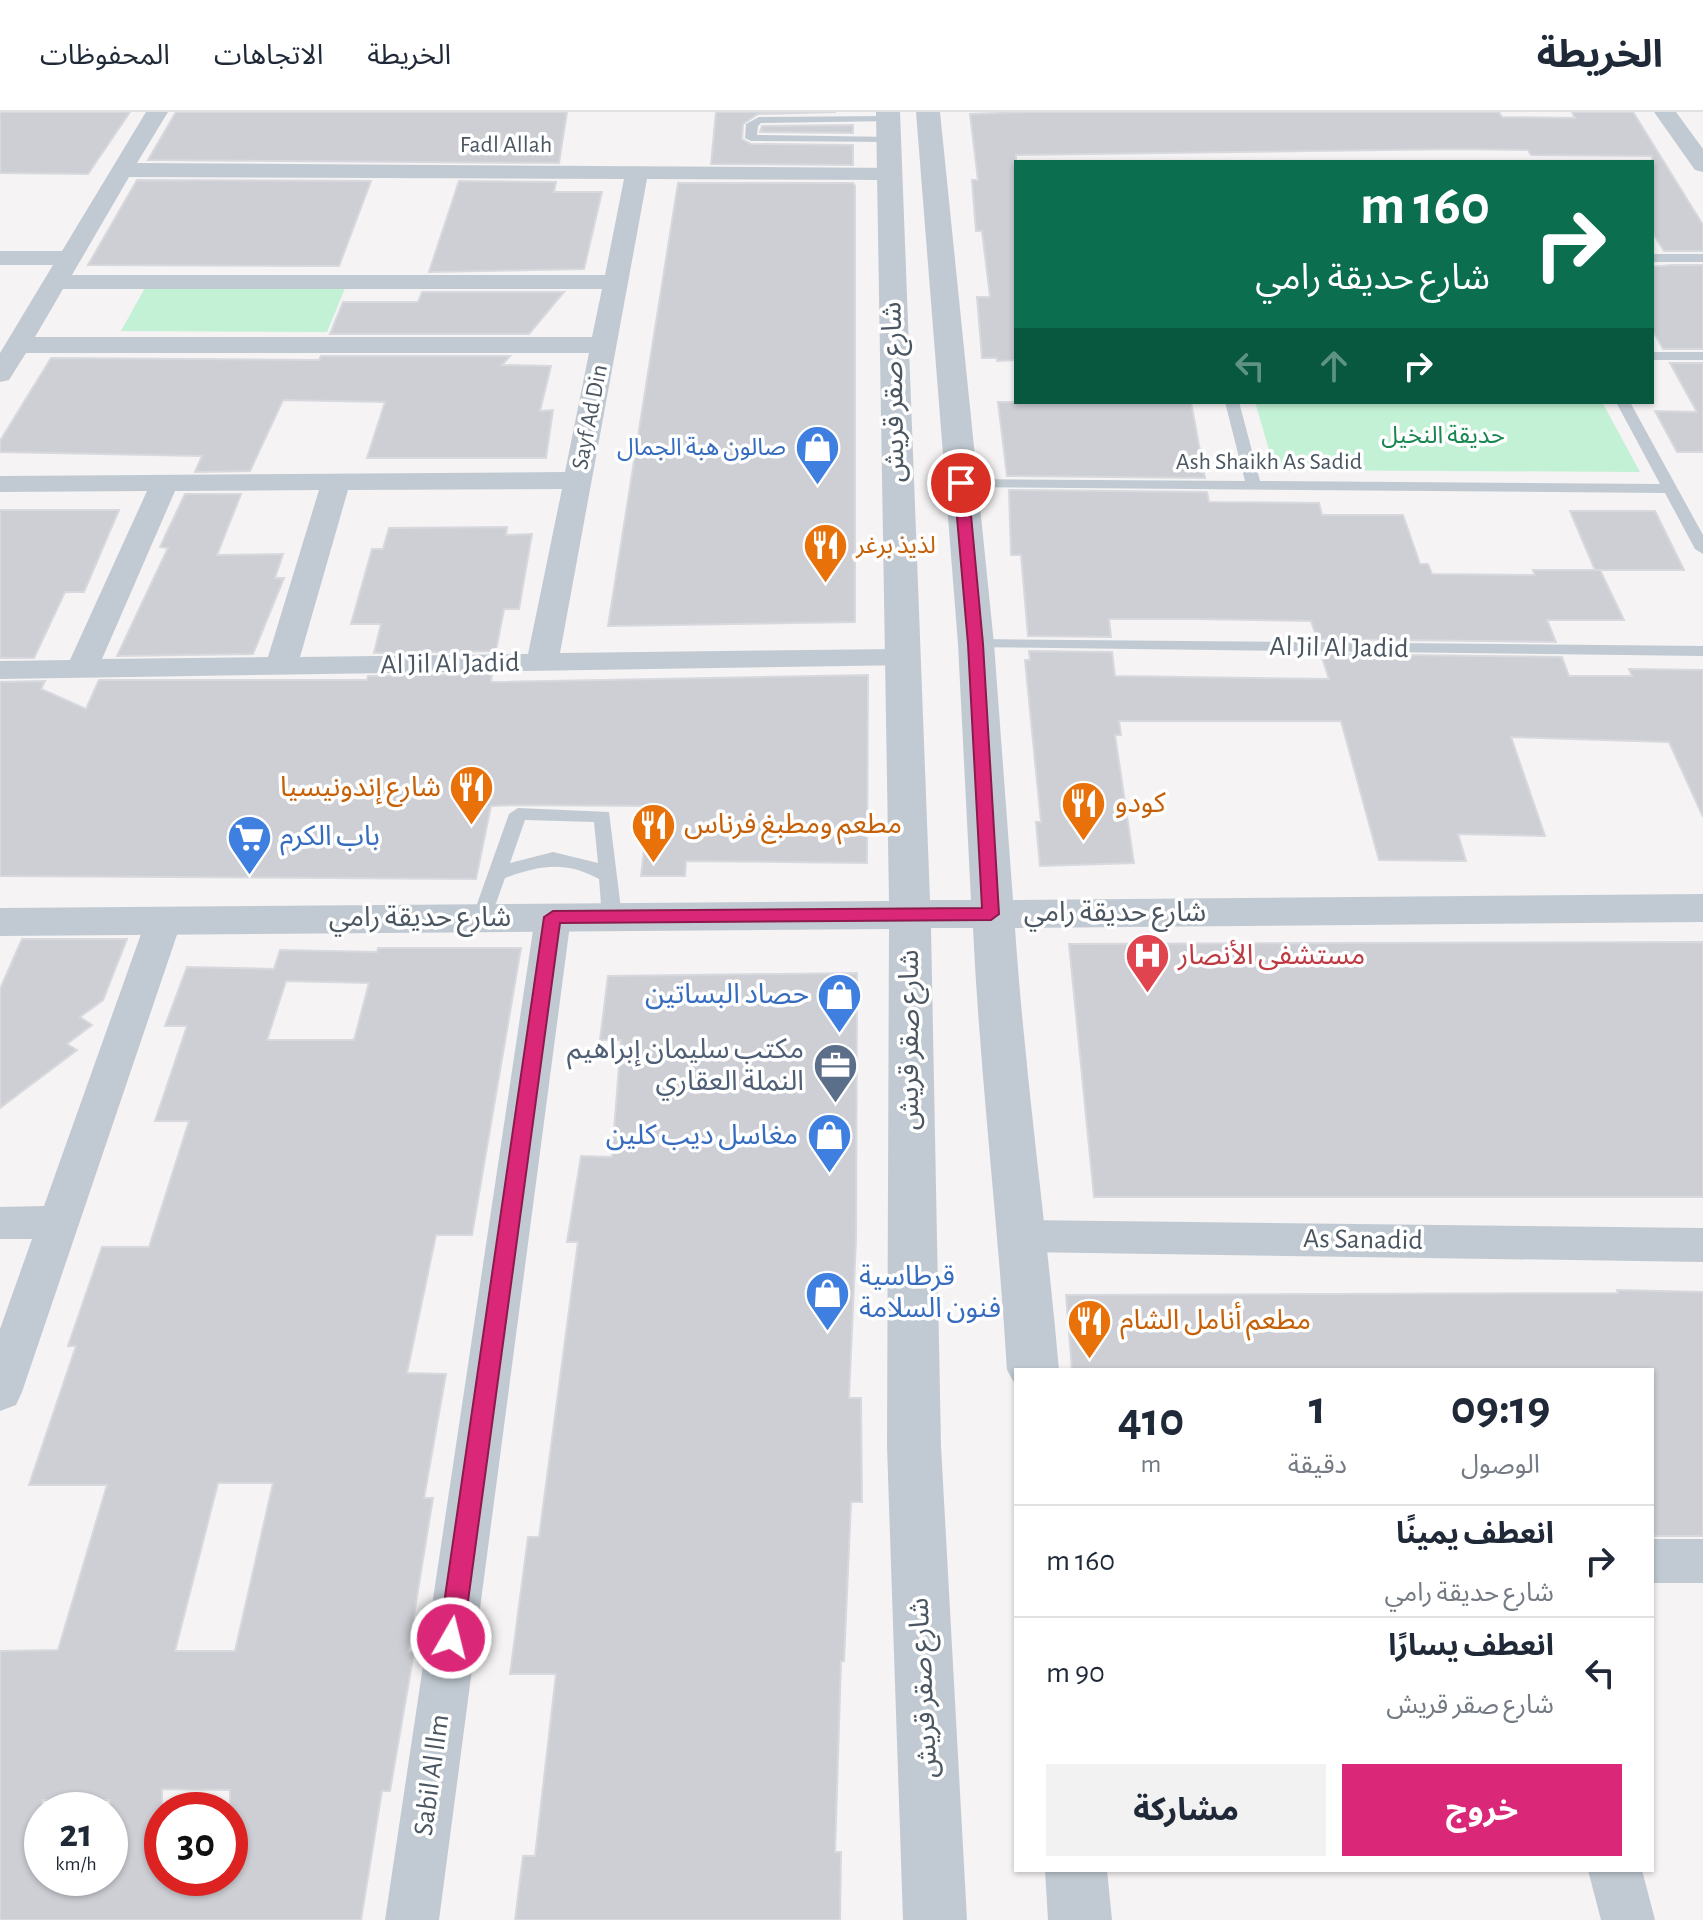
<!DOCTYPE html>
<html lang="ar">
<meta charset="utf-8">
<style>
body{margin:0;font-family:"Alegreya Sans","Noto Sans Arabic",sans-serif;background:#f2f2f3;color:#1f2937;direction:rtl;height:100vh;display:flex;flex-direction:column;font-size:30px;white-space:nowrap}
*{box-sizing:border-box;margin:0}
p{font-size:26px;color:#747a83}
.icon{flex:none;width:44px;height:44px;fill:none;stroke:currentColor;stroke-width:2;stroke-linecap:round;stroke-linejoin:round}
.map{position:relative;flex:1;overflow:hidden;direction:ltr}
.side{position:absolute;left:1014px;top:1256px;width:640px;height:504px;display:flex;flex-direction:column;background:#fff;border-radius:0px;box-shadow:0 2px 6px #0004;direction:rtl}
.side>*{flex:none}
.guide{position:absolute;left:1014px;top:48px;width:640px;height:244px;border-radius:0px;box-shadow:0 2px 6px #0004;direction:rtl;background:#0b6e4f;color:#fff;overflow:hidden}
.speed{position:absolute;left:24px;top:1680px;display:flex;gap:16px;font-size:40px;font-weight:700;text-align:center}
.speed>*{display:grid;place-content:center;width:104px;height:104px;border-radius:50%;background:#fff;box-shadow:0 2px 6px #0004;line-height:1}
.speed small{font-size:20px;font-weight:400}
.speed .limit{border:12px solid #d22;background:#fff;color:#111}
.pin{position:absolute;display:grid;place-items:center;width:68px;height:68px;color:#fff;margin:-34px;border:4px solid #fff;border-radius:50%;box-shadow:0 2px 8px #0007}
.me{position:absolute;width:88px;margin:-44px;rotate:8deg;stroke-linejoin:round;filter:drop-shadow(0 0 6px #0008)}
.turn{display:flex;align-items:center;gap:28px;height:168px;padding:0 32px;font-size:36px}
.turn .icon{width:104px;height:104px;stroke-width:2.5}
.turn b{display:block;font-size:56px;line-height:68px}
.lanes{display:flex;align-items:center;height:76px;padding:0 32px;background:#0003;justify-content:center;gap:40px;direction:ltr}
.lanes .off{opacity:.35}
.eta{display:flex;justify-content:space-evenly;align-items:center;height:136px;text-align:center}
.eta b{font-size:48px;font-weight:700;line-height:56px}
.primary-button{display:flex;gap:16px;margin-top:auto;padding:16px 32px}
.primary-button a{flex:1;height:92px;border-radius:0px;background:#db2777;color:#fff;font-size:32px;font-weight:700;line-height:92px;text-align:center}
.primary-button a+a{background:#f2f2f3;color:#1f2937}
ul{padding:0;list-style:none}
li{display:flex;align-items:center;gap:24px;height:112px;padding:0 32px;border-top:2px solid #e0e1e3}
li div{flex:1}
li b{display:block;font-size:30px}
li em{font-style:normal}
header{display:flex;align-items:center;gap:48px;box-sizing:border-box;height:112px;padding:0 40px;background:#fff;border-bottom:2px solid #e0e1e3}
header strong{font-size:38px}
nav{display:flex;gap:44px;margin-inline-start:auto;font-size:28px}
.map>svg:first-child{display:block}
.green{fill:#c3f1d5}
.building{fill:#cdcfd5;stroke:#d7d9de;stroke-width:2;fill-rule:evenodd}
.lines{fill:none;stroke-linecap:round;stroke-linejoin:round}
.service{fill:#c1cad2;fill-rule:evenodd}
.minor{fill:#c1cad2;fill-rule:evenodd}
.tertiary{fill:#c1cad2;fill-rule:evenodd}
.route{fill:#db2777;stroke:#8e194d;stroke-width:2}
.labels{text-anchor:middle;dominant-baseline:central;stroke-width:7;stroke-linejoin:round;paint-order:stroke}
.far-street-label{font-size:24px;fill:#4a5661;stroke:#fff}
.far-park-label{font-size:24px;fill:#17864f;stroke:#fff}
.far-shop-label{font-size:24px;fill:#366cbe;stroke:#fff;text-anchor:end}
.far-food-label{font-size:24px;fill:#c56008;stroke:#fff;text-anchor:start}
.street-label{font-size:28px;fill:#4a5661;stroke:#fff}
.food-label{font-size:28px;fill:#c56008;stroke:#fff;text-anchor:start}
.shop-label{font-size:28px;fill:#366cbe;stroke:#fff;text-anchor:start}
.health-label{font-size:28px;fill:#be3a42;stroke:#fff;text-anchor:start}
.service-label{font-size:28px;fill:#4e5e75;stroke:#fff;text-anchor:end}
</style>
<header>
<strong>الخريطة</strong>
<nav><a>الخريطة</a><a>الاتجاهات</a><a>المحفوظات</a></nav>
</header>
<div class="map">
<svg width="1703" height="1808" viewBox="0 0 1703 1808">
<rect width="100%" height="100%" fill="#f5f3f3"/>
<!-- green -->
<g class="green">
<polygon points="146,174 346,174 327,220 121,219"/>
<polygon points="1255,290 1602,290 1640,360 1275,358"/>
</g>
<!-- building -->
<g class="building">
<polygon points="0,0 130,0 88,62 0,61"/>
<polygon points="176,0 567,0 559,51 148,48"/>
<polygon points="716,0 836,0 758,2 743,12 742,27 751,32 853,33 853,53 711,52"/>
<polygon points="1028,0 1499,0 1502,5 1575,6 1572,0 1633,0 1703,113 1703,139 1664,139 1652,120 1652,44 1531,43 1528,38 1461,37 1016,43 1016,248 997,249 997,246 982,246 977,185 990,185 982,119 976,119 972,68 978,68 970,2"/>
<polygon points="853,13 853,21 760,20 762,14"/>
<polygon points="137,68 371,69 339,154 88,153"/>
<polygon points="459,69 556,70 554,80 602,80 584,157 429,160"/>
<polygon points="678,71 853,71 855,74 855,510 608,514"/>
<polygon points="1672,153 1703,153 1703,237 1663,237 1652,217 1652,155"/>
<polygon points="422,180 564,180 529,222 330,222 343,190 418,190"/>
<polygon points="321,244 510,244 502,253 551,254 540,299 553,298 546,346 367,346 385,290 283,288 250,359 195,360 202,344 0,340 0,329 51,246 319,248"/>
<polygon points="1670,251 1703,251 1703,340 1677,340 1655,299 1697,300"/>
<polygon points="998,290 1191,290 1205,366 1007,364"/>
<polygon points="1009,378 1207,380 1209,390 1319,391 1322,403 1403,403 1420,452 1428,452 1432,462 1535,463 1533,458 1600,458 1624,508 1547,508 1556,530 1317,527 1311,509 1198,507 1109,507 1111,525 1028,524 1021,443 1011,443"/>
<polygon points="185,382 241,382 217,443 283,442 275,466 284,466 253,542 117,544 168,436 160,435"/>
<polygon points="0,398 119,398 84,480 65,480 34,546 0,546"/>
<polygon points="1570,399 1655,399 1684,458 1595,458"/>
<polygon points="507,415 506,423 532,422 519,497 504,497 496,539 374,541 381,512 351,512 372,437 383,437 389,416"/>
<polygon points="1029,539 1112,540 1115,564 1329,567 1321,542 1562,545 1569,564 1632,564 1629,557 1703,558 1703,705 1669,630 1511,625 1545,724 1458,722 1466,749 1379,748 1341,609 1119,609 1121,623 1115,623 1134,751 1040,754 1036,710 1041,710 1025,548 1030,548"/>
<polygon points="492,562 491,570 868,563 867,751 686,749 685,764 641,764 649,694 518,693 491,694 476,767 0,764 0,570 45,569 41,577 86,597 99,568 367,568 368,564"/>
<polygon points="22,827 127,827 103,888 80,905 92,913 67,932 77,938 0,996 0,877"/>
<polygon points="1703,830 1703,1085 1094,1085 1069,832"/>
<path d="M378,836H521L472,1123H436L407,1261L446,1262L424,1386H433L408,1540H414L390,1679H382L361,1808H0V1539L58,1538L107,1373H29L76,1234H68L102,1135H149L189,1009H155L187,914H165L187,855L274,857L280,838L377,840ZM286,869L369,871L354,928H267ZM218,1371H273L235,1539H175ZM162,1677L230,1678V1766H162ZM42,1688H110V1766H42Z"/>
<polygon points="857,861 856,1127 849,1286 861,1286 862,1390 851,1390 844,1549 841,1549 835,1740 841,1740 840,1808 515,1808 523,1744 535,1744 556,1562 510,1562 528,1425 539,1425 578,1130 567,1130 581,1044 612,1045 621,928 600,928 608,864"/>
<polygon points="1617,1178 1703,1180 1703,1424 1652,1424 1652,1258 1072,1258 1066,1183 1618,1181"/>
</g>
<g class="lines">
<!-- service -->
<g class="service">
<polygon points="888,4 894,7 892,9 761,11 758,14 757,23 893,25 895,27 889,30 751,29 745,26 746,12 759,5"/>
<rect x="1652" y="142" width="51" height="8"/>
<rect x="1652" y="240" width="51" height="8"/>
<polygon points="1225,290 1239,290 1260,369 1660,372 1616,290 1630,290 1703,423 1703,442 1695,437 1665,381 961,375 954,371 961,367 1245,369"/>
<polygon points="976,527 1703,534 1703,544 970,535 970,529"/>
<path d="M518,696L609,700L622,805L619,810H605L602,805L599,767C565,749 541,753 505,766L489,811H475L472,806L509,702ZM525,708L594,710L598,751L553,740L510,751Z"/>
</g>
<!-- minor -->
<g class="minor">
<path d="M146,0H168L137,51L898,56L901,61L890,68L647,67L560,541L900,537L911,539L916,546L911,553L0,567V549L70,548L147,379L0,380V364L565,360L589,241H26L9,268L0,270V241L53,153H0V139H62ZM129,65L624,67L605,163H72ZM63,177H602L592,225H35ZM562,377L528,542L300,545L348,378ZM319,378L268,545L102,547L175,379Z"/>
<polygon points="1654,0 1676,0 1703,37 1703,60 1695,58"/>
<polygon points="553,793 566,796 571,805 439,1808 385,1808 535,805 540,796"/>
<polygon points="164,796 177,799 182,808 22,1280 16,1293 0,1299 0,1217 32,1127 0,1127 0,1095 44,1094 146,808 151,799"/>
<polygon points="1023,1108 1703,1116 1703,1150 1023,1140 1008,1136 1002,1124 1008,1112"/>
<rect x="1652" y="1427" width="51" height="44"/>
<polygon points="1588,1758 1642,1758 1655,1808 1601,1808"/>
</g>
<!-- tertiary -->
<g class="tertiary">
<path d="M876,0H900L930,788H971L958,532L916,0H940L994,532L1013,788L1703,782V810L1015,816C1025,964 1046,1110 1059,1258H1016V1274L1007,1258C998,1110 980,964 973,816H931L941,1334L967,1808H903L887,1334L889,817L0,824V796L889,789Z"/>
<polygon points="1045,1758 1107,1758 1112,1808 1048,1808"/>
</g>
</g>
<!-- route -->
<polygon class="route" points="961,367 968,371 983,532 999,802 991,808 560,811 463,1526 460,1534 451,1537 443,1534 439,1526 544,805 553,799 982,796 968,532 954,371"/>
<!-- icons -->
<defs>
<symbol id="shop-pin" viewBox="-11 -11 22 30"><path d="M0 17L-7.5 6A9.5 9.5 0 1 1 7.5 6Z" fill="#3f7fe0" stroke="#fff"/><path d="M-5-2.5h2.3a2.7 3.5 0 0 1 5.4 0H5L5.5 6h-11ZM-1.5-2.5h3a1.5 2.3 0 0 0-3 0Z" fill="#fff"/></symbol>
<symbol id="restaurant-pin" viewBox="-11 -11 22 30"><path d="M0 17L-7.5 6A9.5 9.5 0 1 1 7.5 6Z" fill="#e8710a" stroke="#fff"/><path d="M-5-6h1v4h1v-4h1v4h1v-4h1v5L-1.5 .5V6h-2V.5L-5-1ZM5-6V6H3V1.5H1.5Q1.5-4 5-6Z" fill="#fff"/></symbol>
<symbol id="supermarket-pin" viewBox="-11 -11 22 30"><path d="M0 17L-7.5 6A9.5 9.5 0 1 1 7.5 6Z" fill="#3f7fe0" stroke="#fff"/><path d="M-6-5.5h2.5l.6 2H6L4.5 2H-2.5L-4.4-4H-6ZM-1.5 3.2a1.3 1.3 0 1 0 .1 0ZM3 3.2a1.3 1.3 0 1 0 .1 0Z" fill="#fff"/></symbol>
<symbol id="hospital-pin" viewBox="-11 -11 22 30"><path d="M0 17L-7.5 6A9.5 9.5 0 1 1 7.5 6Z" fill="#e0444e" stroke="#fff"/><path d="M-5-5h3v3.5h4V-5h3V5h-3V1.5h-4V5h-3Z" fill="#fff"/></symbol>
<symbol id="office-pin" viewBox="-11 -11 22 30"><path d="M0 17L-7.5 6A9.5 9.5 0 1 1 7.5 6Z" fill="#5c6f8a" stroke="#fff"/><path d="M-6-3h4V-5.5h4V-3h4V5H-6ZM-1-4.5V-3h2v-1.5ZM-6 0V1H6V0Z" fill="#fff"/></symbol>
</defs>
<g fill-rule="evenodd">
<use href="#shop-pin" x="792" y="310" width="51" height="69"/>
<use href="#restaurant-pin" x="800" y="408" width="51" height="69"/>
<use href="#restaurant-pin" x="446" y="650" width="51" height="69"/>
<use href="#restaurant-pin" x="1058" y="666" width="51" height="69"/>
<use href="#restaurant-pin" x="628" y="688" width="51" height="69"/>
<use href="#supermarket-pin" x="224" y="700" width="51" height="69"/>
<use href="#hospital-pin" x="1122" y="818" width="51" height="69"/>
<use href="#shop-pin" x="814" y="858" width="51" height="69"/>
<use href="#office-pin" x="810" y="928" width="51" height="69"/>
<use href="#shop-pin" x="804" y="998" width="51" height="69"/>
<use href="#shop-pin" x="802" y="1156" width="51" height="69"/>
<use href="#restaurant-pin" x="1064" y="1184" width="51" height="69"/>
</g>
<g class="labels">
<!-- far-street labels -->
<g class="far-street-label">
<text x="506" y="33">Fadl Allah</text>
<text transform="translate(590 305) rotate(-79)">Sayf Ad Din</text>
<text x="1269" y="350">Ash Shaikh As Sadid</text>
</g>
<!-- far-park labels -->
<g class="far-park-label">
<text x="1443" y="324">حديقة النخيل</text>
</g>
<!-- far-shop labels -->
<g class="far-shop-label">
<text x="786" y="336">صالون هبة الجمال</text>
</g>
<!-- far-food labels -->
<g class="far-food-label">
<text x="856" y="434">لذيذ برغر</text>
</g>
<!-- street labels -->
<g class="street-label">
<text transform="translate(894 280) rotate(-91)">شارع صقر قريش</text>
<text transform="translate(1339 536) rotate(1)">Al Jil Al Jadid</text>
<text transform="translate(450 552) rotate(-1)">Al Jil Al Jadid</text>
<text x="1115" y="801">شارع حديقة رامي</text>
<text x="420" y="806">شارع حديقة رامي</text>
<text transform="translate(910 928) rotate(-90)">شارع صقر قريش</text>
<text transform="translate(1363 1128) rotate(1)">As Sanadid</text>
<text transform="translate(924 1576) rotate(-93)">شارع صقر قريش</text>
<text transform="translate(432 1663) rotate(-82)">Sabil Al llm</text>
</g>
<!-- food labels -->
<g class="food-label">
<text x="441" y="676" text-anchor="end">شارع إندونيسيا</text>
<text x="1115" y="692">كودو</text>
<text x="684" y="713">مطعم ومطبغ فرناس</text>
<text x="1120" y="1209">مطعم أنامل الشام</text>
</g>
<!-- shop labels -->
<g class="shop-label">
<text x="280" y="725">باب الكرم</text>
<text x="809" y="883" text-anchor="end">حصاد البساتين</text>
<text x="798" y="1024" text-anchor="end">مغاسل ديب كلين</text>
<text x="859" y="1165">قرطاسية<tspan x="859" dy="32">فنون السلامة</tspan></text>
</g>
<!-- health labels -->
<g class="health-label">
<text x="1178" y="844">مستشفى الأنصار</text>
</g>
<!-- service labels -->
<g class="service-label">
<text x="804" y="938">مكتب سليمان إبراهيم<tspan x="804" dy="32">النملة العقاري</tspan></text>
</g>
</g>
</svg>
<div class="speed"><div>21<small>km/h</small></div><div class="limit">30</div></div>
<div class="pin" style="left:961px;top:371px;background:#d93025"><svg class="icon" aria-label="arrive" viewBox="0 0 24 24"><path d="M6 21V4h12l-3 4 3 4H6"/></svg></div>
<svg class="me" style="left:451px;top:1526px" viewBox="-20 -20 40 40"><circle r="17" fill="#db2777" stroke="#fff" stroke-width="3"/><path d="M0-11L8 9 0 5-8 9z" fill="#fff"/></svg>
<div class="guide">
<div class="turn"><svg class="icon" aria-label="right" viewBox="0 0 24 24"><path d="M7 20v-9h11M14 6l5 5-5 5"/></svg><div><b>160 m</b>شارع حديقة رامي</div></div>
<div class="lanes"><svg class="icon off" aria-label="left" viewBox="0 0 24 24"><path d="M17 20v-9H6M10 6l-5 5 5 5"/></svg><svg class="icon off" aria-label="ahead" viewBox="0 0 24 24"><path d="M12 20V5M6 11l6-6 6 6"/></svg><svg class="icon" aria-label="right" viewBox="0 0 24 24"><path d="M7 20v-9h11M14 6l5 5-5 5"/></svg></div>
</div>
<section class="side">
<div class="eta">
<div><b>09:19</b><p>الوصول</p></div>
<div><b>1</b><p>دقيقة</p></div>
<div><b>410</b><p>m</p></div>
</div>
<ul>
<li><svg class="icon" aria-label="right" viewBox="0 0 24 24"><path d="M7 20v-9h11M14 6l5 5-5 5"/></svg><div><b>انعطف يمينًا</b><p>شارع حديقة رامي</p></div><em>160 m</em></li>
<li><svg class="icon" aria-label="left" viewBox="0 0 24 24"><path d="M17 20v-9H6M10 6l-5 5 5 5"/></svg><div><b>انعطف يسارًا</b><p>شارع صقر قريش</p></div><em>90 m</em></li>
</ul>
<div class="primary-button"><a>خروج</a><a>مشاركة</a></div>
</section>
</div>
